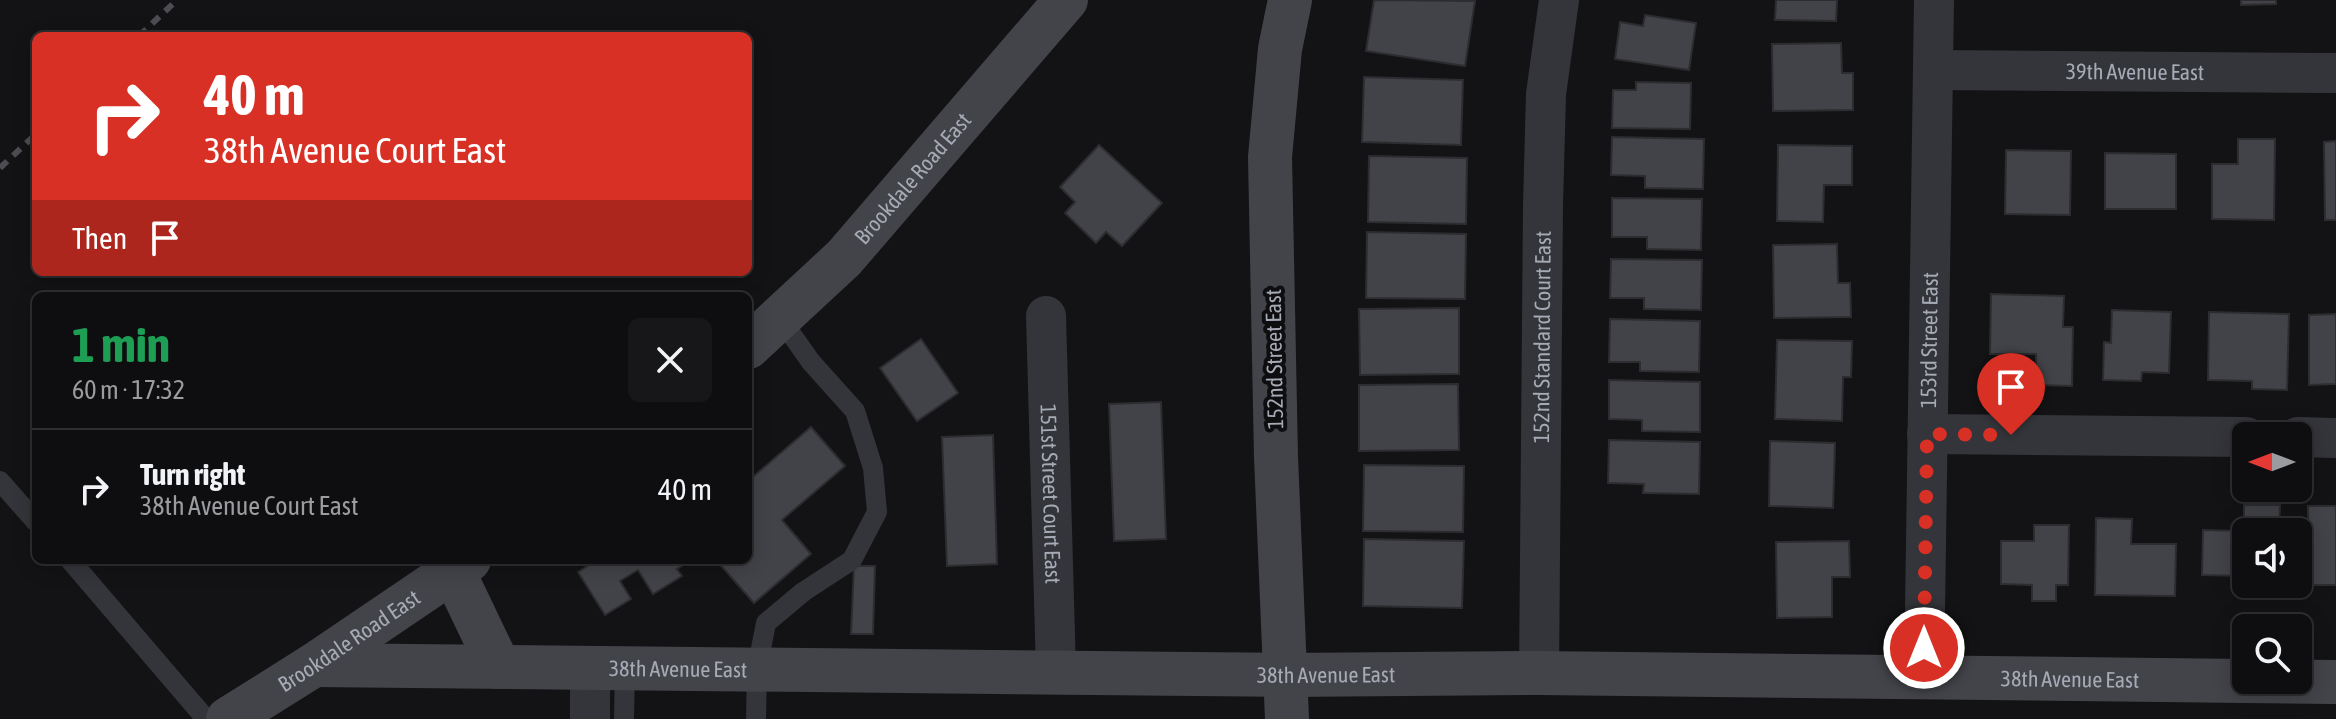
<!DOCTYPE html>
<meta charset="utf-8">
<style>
body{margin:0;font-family:"Asap Condensed",sans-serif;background:#171719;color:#f1f3f6;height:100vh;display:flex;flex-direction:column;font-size:30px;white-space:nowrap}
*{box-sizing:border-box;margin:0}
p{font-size:26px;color:#9b9c9f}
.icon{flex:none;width:44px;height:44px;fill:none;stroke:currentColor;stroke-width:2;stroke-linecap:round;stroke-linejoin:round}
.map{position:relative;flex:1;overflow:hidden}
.drawer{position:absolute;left:32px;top:292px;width:720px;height:272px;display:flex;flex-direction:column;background:#0e0e10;border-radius:12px;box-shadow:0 4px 20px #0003,0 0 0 2px #2e2e30}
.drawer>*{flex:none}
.guide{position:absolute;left:32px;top:32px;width:720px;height:244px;border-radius:12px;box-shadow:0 4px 20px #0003,0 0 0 2px #2e2e30;background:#d93025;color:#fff;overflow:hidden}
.needle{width:52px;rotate:270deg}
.controls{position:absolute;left:2232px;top:422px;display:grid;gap:16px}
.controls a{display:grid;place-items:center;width:80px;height:80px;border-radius:12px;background:#0e0e10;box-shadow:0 4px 20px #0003,0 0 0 2px #2e2e30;font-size:40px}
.pin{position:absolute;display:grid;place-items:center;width:68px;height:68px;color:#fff;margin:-82px -34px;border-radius:50% 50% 50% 0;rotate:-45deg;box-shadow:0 0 8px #0007}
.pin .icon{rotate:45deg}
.me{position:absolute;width:88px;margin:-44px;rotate:0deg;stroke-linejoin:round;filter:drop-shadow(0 0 6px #0008)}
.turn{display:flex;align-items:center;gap:28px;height:168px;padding:0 40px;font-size:36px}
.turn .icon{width:104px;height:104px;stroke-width:2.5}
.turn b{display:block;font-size:56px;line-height:68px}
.then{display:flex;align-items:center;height:76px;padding:0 40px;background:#0003;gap:16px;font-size:30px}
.round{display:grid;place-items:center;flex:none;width:84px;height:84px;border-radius:12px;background:#171719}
.head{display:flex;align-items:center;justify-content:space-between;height:136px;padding:0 40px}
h1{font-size:48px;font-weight:700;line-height:60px;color:#1e9e55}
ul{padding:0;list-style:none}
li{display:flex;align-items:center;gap:24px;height:120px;padding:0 40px;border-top:2px solid #2e2e30}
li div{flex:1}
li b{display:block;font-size:30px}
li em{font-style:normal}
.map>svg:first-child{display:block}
.building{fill:#424348;stroke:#2d2d31;stroke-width:2}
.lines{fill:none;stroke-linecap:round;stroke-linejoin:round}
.lane{stroke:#34353a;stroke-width:20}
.street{stroke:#34353a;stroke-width:40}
.secondary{stroke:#43444a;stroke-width:44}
.rail{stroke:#4c4d53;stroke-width:6;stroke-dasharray:10 8;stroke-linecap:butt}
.route{stroke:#d93025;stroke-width:14;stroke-dasharray:0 25.2}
.labels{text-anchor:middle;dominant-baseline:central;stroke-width:8;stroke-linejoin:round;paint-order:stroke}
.street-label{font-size:22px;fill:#a5aab5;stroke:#0e0e10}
</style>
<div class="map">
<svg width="2336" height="719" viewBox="0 0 2336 719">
<rect width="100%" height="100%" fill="#131315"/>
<!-- building -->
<g class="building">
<polygon points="1374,0 1475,1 1465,66 1366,51"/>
<polygon points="1776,0 1837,0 1836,21 1775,20"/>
<polygon points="2241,0 2276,0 2276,4 2241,5"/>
<polygon points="1645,15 1696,23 1689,70 1615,59 1620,22 1643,26"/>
<polygon points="1841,43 1842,73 1853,73 1853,110 1773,111 1772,44"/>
<polygon points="1364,77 1463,80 1461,145 1362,142"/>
<polygon points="1636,82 1691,83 1690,129 1612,128 1613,90 1636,90"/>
<polygon points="1612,137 1704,139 1703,189 1645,188 1645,176 1611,175"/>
<polygon points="2238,139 2275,139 2274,220 2212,219 2212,164 2238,164"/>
<polygon points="2336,141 2336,220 2325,220 2324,142"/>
<polygon points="1099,145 1162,203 1122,246 1106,232 1096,243 1065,213 1075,202 1060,187"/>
<polygon points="1778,145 1852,146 1852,185 1824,185 1823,222 1777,221"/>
<polygon points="2006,150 2071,151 2070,215 2005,214"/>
<polygon points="2105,153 2176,154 2176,209 2105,209"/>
<polygon points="1369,156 1467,158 1466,224 1368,222"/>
<polygon points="1612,198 1702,199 1701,250 1647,249 1647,237 1612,237"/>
<polygon points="1367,232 1466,234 1465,299 1366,298"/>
<polygon points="1837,244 1838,283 1850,283 1851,317 1774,318 1773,245"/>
<polygon points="1611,259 1702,260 1701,310 1644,309 1644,298 1610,298"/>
<polygon points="1991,294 2064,296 2063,327 2073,327 2072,386 2036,385 2036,354 1990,354"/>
<polygon points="1459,308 1459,374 1360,375 1359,309"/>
<polygon points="2112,310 2171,312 2169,373 2142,372 2141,381 2103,380 2104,342 2111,343"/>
<polygon points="2209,312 2289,314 2287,390 2252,389 2252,381 2208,380"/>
<polygon points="2336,314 2336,384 2309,385 2309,315"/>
<polygon points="1610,319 1700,321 1699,372 1640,371 1640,362 1609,362"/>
<polygon points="921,339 958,393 917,421 880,368"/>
<polygon points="1777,340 1852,341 1851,377 1843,377 1842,421 1775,419"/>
<polygon points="1609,380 1700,382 1700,432 1642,431 1642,420 1609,419"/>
<polygon points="1458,384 1459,450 1359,451 1359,385"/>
<polygon points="1161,402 1166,539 1114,541 1109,404"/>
<polygon points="811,427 845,466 782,520 811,554 754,603 716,560 748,560 748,481"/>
<polygon points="993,435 997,564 947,566 942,437"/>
<polygon points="1609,440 1700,442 1699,494 1643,493 1644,484 1608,483"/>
<polygon points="1770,441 1835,443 1833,508 1769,506"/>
<polygon points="1364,465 1464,466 1463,532 1363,531"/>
<polygon points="2244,505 2280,505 2279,532 2246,532 2246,576 2202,575 2203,530 2244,531"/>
<polygon points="2308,506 2336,506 2336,585 2309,585"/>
<polygon points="2096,518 2132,519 2131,544 2176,544 2175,596 2095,595"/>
<polygon points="2034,525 2069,525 2068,585 2056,585 2056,601 2032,601 2032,585 2001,584 2001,541 2034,541"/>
<polygon points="1364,539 1464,541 1462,608 1363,606"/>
<polygon points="1849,541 1850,577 1832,577 1832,617 1777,618 1776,542"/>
<polygon points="597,560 691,560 677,569 682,576 653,594 638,570 620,581 631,599 605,615 578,572"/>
<polygon points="854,566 875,566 873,634 851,634"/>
</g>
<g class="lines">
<!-- lane -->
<g class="lane">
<polyline points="0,481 36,522"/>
<polyline points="70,560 206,719"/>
<polyline points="624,719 625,668"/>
<polyline points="756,719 757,669 766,623 803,592 852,560 877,512 873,468 855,411 811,362 780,318"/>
</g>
<!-- street -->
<g class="street">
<path id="s1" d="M1933,70L2336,73"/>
<path id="s2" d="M1046,316L1056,671"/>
<polyline points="1927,434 2246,437"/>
<polyline points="2298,437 2336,438"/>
<polyline points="590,668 590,719"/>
<path id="s3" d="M1539,673L1543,205L1546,94L1559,0"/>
<path id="s4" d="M1924,678L1934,0"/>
</g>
<!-- secondary -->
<g class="secondary">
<path id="s5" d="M748,347L844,258L1066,0"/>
<polyline points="453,571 499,667"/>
<path id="s6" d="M314,665L1286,675L1539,673L2336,682"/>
<path id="s7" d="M228,719L314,665L469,560"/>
<polyline points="1287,719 1276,457 1270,157 1280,49 1290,0"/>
</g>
<!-- rail -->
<g class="rail">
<polyline points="139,36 177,0"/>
<polyline points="0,168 36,134"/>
</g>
</g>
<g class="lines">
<!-- route -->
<polyline class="route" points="1924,648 1927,434 2011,435"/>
</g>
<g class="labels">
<!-- street labels -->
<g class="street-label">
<text stroke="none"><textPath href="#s1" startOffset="202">39th Avenue East</textPath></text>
<text stroke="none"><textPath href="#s5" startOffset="236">Brookdale Road East</textPath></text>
<text stroke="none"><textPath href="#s3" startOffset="336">152nd Standard Court East</textPath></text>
<text stroke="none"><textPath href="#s4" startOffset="338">153rd Street East</textPath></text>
<text transform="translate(1274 359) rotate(-91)">152nd Street East</text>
<text stroke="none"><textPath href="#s2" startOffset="178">151st Street Court East</textPath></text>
<text stroke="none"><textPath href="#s7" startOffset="144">Brookdale Road East</textPath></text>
<text stroke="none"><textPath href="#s6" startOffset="364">38th Avenue East</textPath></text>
<text stroke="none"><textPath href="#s6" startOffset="1012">38th Avenue East</textPath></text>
<text stroke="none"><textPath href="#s6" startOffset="1756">38th Avenue East</textPath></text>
</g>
</g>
</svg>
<div class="controls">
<a><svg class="needle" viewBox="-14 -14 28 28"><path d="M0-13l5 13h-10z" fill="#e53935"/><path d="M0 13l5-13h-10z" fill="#9b9c9f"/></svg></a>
<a><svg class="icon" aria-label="sound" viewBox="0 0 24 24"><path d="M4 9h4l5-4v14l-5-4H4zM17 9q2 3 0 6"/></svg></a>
<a><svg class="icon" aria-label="search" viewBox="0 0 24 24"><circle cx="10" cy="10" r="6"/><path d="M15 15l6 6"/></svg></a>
</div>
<div class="pin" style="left:2011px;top:435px;background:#d93025"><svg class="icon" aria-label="arrive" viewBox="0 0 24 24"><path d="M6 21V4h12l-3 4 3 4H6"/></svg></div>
<svg class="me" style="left:1924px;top:648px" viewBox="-20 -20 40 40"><circle r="17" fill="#d93025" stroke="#fff" stroke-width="3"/><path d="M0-11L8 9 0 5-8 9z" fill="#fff"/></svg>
<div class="guide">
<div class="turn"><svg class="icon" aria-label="right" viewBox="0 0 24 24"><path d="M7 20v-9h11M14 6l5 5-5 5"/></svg><div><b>40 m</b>38th Avenue Court East</div></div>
<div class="then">Then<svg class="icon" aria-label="arrive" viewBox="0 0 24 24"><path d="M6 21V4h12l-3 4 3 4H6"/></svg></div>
</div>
<section class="drawer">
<div class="head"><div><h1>1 min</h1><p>60 m · 17:32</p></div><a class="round"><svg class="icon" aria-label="close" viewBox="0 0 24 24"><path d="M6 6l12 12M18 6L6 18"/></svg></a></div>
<ul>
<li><svg class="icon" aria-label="right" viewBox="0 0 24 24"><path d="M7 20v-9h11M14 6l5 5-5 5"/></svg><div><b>Turn right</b><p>38th Avenue Court East</p></div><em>40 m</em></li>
</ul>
</section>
</div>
